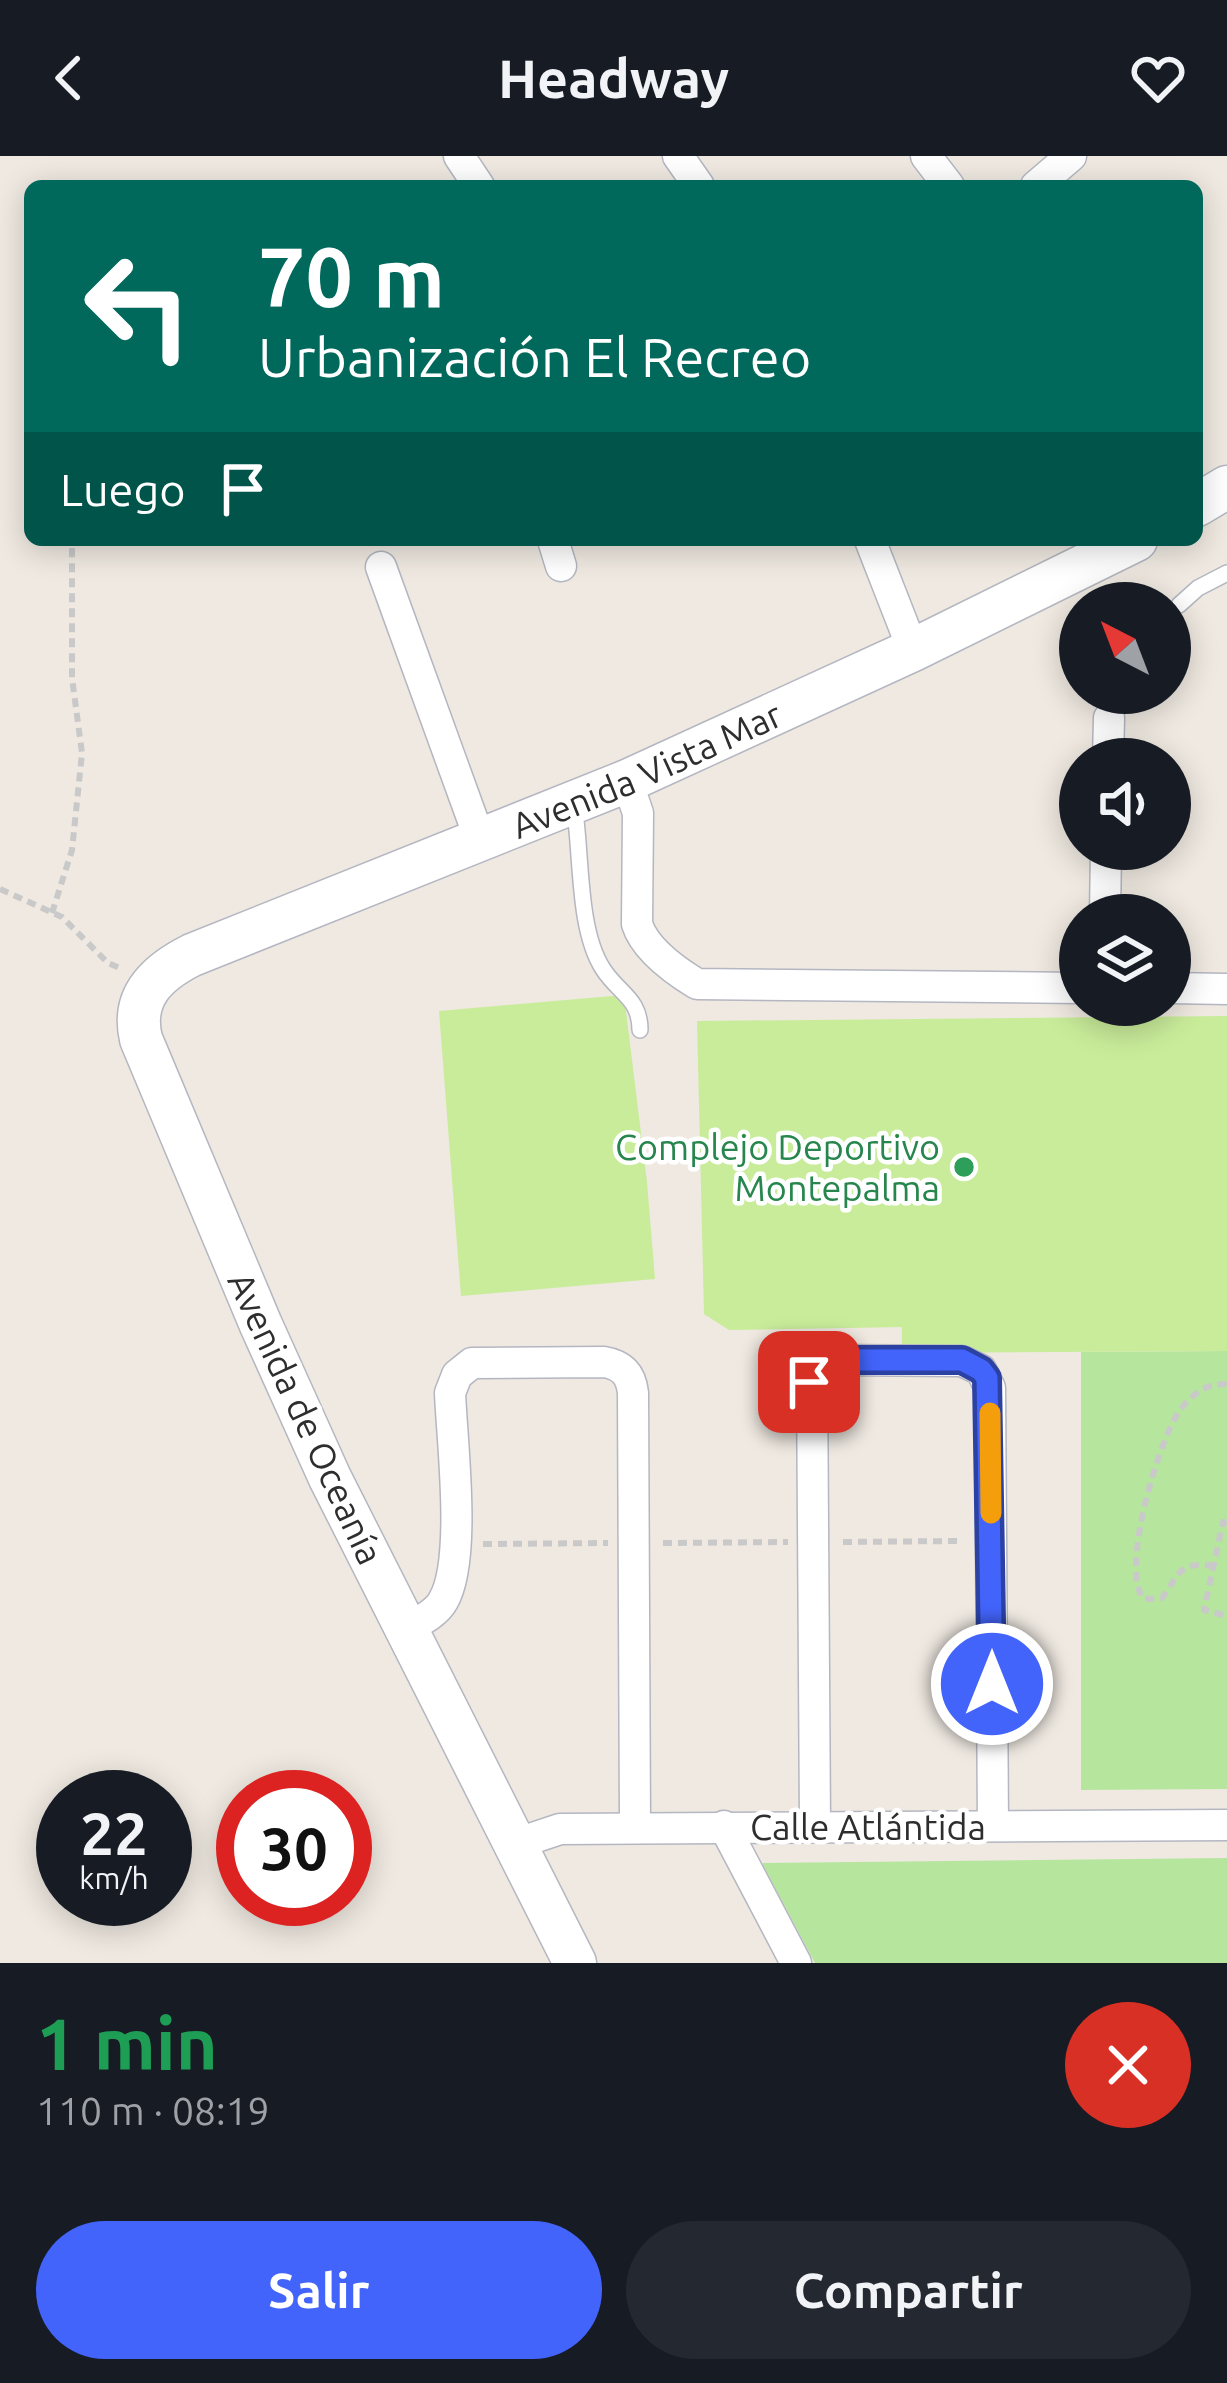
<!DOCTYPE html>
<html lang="es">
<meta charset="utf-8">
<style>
body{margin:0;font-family:Ubuntu,sans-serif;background:#242831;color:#f1f3f6;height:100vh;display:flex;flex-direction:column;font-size:45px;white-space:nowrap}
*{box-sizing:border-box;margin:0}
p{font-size:39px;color:#9ea1a6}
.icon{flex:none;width:66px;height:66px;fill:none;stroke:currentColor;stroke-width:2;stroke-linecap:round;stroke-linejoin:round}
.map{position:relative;height:1807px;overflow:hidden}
.panel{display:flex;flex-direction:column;background:#171b24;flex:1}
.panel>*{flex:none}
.top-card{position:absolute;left:24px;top:24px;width:1179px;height:366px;border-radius:18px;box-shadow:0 6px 30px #0003;background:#00695c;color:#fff;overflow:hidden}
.needle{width:78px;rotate:318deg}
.tools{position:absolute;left:1059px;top:426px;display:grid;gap:24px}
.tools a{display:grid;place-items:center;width:132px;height:132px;border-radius:50%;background:#171b24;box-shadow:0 6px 30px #0003;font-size:60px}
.speed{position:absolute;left:36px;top:1614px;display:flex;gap:24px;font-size:60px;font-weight:700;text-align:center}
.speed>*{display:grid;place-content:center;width:156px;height:156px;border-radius:50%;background:#171b24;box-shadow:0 6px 30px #0003;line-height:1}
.speed small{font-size:30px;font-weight:400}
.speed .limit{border:18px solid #d22;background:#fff;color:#111}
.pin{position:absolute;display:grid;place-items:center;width:102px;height:102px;color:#fff;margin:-51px;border-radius:24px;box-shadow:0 6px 18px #0006}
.me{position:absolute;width:132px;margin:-66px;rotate:0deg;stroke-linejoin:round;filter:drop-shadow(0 0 9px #0008)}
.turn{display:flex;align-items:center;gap:42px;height:252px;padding:0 36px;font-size:54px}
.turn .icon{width:156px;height:156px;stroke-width:2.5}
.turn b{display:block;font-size:84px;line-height:102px}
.then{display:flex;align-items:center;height:114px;padding:0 36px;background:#0003;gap:24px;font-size:45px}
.round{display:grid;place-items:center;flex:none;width:126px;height:126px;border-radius:63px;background:#242831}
.summary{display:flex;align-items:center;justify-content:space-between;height:204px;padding:0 36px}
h1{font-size:72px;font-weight:700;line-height:90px;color:#1e9e55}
.primary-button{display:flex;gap:24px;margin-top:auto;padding:24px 36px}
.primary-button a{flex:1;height:138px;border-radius:72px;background:#4264fb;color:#fff;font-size:48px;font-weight:700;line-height:138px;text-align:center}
.primary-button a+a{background:#242831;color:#f1f3f6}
header{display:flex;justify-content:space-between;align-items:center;height:156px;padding:0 36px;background:#171b24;font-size:54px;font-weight:700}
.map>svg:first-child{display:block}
.green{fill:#b6e59e}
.pitch{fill:#c9ec9a}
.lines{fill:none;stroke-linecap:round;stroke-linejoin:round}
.lane-casing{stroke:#b4b7c1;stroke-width:18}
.street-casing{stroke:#b4b7c1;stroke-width:33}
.secondary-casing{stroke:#b4b7c1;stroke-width:45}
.path{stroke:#c9c9c9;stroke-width:6;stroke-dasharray:9 6;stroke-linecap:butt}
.lane{stroke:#fff;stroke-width:15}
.street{stroke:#fff;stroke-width:30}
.secondary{stroke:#fff;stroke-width:42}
.route-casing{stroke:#2b41a3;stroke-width:30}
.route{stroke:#4264fb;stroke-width:21}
.slow{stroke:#f59e0b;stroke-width:21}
.leisure-dot{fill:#2e9e5b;stroke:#fff;stroke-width:4.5}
.labels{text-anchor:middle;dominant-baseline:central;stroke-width:9;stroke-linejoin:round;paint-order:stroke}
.street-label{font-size:36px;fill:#2e2e2e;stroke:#fff}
.leisure-label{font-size:36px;fill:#27864d;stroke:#fff;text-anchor:end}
</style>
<header><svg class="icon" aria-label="back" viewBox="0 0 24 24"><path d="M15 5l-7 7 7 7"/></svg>Headway<svg class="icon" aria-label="heart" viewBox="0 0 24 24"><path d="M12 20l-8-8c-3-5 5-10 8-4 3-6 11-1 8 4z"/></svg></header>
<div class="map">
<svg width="1227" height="1807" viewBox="0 0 1227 1807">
<rect width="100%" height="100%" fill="#efe9e1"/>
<!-- green -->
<g class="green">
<polygon points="1227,1195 1227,1633 1081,1634 1081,1196"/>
<polygon points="1227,1702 1227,1807 815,1807 762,1707"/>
</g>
<!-- pitch -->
<g class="pitch">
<polygon points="624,839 647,1026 655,1123 461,1140 439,855"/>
<polygon points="1227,860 1227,1195 902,1197 902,1171 729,1174 704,1158 697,865"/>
</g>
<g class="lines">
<defs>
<g id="lane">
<polyline points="1179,449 1198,432 1227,417"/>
<path d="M574,649C582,697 577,773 603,813C619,838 640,842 640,874"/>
</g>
<g id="street">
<polyline points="459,0 479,30"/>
<polyline points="678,0 699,30"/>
<polyline points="926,0 949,30"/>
<polyline points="1036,30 1071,0"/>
<polyline points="553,384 561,410"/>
<polyline points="870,384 913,494"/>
<polyline points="381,411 480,684"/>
<polyline points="1108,603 1109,562"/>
<path d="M627,625L638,657L637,768C645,793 674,814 697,828L1080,832"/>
<polyline points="1105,759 1106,693"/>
<polyline points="1170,832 1227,833"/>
<path d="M406,1473C418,1466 436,1458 443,1445C467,1405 452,1286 450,1237L457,1219L472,1207L604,1206C622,1209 631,1218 633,1237L635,1671"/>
<polyline points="815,1669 812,1218 830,1204 962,1205 981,1214 990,1232 993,1670"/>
<polyline points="724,1670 796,1807"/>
<polyline points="512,1689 560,1673 1227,1669"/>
</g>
<g id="secondary">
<polyline points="1197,349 1227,331"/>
<path id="s1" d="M575,1807L330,1322L261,1169L141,883C131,841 156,817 192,799L627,625L913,494L1136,384"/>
</g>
</defs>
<!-- lane casing -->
<use href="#lane" class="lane-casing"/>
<!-- street casing -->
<use href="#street" class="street-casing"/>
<!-- secondary casing -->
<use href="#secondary" class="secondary-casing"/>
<!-- path -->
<g class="path">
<polyline points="0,733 62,761 108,807 122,813"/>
<polyline points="52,757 72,694 82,597 72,522 72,384"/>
<polyline points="1227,1367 1223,1366 1204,1454 1227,1460"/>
<polyline points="843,1386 962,1385"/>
<polyline points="663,1387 788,1386"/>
<polyline points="483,1388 608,1387"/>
<path d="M1214,1410C1178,1405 1180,1418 1162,1442L1144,1443C1119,1416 1159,1283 1180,1254C1192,1238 1207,1227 1227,1228"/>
</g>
<!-- lane -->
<use href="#lane" class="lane"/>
<!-- street -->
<use href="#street" class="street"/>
<!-- secondary -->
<use href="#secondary" class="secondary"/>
</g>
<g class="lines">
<defs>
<polyline id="route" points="809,1226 816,1212 830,1204 962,1204 981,1214 987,1222 992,1528"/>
</defs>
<!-- route casing -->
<use href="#route" class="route-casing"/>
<!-- route -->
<use href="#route" class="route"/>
<!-- slow -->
<polyline class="slow" points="990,1257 991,1357"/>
</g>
<!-- markers -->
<circle class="leisure-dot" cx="964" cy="1011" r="12"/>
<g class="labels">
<!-- street labels -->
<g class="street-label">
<text stroke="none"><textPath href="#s1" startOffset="1620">Avenida Vista Mar</textPath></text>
<text transform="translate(306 1262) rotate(65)">Avenida de Oceanía</text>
<text x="868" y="1670">Calle Atlántida</text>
</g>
<!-- leisure labels -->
<g class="leisure-label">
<text x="940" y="990">Complejo Deportivo<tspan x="940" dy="41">Montepalma</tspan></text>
</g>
</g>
</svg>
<div class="tools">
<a><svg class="needle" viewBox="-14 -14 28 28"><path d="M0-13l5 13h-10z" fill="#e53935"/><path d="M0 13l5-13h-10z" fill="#9ea1a6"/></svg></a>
<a><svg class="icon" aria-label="sound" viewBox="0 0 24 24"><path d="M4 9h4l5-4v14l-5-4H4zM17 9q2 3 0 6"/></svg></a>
<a><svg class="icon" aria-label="layers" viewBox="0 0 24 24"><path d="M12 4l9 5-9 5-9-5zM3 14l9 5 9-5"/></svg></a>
</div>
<div class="speed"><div>22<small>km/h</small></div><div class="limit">30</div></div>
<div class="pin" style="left:809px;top:1226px;background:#d93025"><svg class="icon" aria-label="arrive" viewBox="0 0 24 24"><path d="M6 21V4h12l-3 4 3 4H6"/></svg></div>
<svg class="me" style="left:992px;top:1528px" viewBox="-20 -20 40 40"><circle r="17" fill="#4264fb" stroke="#fff" stroke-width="3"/><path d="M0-11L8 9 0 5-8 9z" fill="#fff"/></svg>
<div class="top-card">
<div class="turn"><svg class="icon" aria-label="left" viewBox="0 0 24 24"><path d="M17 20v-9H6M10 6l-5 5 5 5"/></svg><div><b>70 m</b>Urbanización El Recreo</div></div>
<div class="then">Luego<svg class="icon" aria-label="arrive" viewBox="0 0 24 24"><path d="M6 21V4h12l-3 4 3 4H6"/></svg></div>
</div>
</div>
<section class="panel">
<div class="summary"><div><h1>1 min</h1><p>110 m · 08:19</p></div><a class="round" style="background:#d93025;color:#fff"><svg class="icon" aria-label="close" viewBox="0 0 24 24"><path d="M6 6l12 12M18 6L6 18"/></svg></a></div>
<div class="primary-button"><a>Salir</a><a>Compartir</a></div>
</section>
